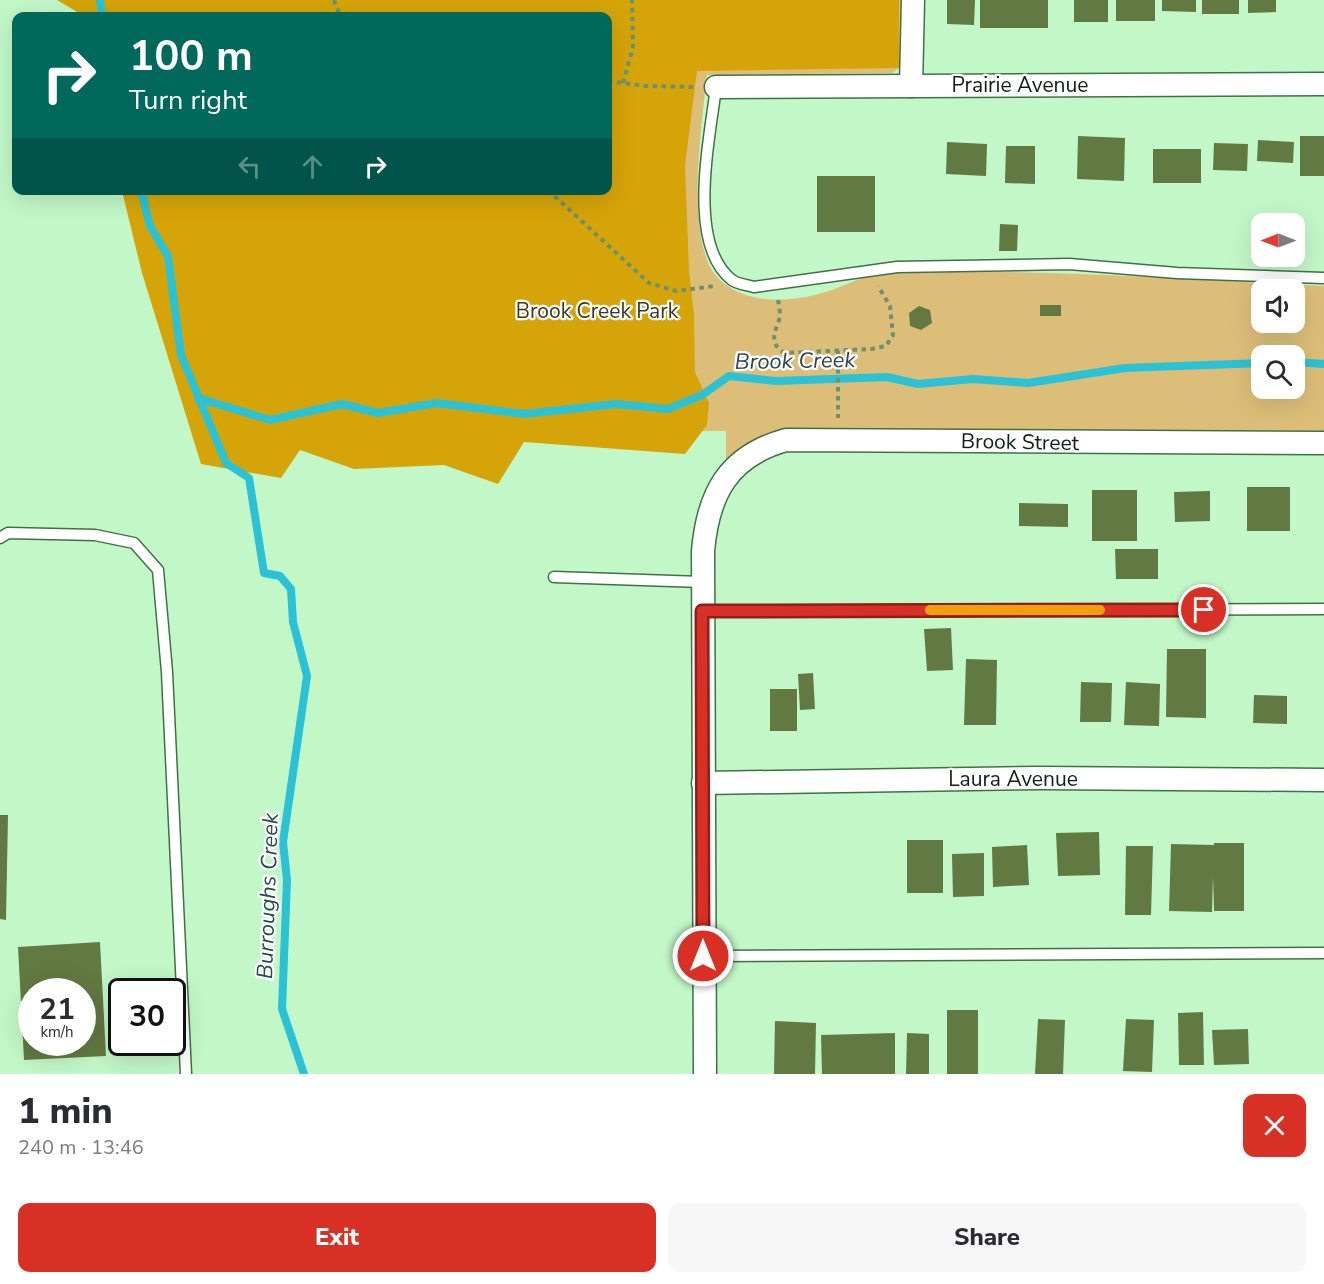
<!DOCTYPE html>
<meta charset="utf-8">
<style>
body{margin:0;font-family:"Nunito Sans",sans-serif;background:#f7f7f7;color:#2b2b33;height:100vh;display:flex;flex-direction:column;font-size:22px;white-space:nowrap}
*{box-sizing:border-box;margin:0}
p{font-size:20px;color:#7c7c81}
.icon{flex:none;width:33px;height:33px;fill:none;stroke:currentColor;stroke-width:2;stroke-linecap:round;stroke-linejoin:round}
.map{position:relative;height:1074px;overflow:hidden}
.sheet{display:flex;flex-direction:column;background:#fff;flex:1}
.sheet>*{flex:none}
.top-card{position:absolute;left:12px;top:12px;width:600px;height:183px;border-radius:12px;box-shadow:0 6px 24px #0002;background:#00695c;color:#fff;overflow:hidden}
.needle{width:39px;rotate:270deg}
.fabs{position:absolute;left:1251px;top:213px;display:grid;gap:12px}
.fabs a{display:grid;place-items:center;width:54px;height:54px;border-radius:12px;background:#fff;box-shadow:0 6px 24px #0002;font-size:30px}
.speed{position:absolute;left:18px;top:978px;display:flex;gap:12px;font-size:30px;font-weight:700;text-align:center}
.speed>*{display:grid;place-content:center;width:78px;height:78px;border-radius:50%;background:#fff;box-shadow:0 6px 24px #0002;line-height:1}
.speed small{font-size:15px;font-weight:400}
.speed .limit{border:3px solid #111;border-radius:9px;background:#fff;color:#111}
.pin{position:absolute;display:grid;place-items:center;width:51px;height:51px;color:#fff;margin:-26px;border:3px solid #fff;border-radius:50%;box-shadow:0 2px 6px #0007}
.me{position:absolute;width:66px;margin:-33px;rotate:0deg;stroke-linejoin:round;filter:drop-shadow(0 0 4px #0008)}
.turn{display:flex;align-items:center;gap:21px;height:126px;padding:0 18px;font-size:27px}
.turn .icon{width:78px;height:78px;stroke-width:2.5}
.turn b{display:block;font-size:42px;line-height:51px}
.lanes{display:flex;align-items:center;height:57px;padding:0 18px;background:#0003;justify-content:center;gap:30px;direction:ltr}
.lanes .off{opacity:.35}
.round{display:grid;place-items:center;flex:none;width:63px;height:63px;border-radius:12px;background:#f7f7f7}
.headline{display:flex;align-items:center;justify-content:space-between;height:102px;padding:0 18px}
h1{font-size:36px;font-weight:800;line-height:45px}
.action{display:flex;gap:12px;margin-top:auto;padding:12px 18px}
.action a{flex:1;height:69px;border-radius:12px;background:#d93025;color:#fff;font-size:24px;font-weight:800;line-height:69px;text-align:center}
.action a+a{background:#f7f7f7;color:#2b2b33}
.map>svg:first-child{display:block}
.green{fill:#dcbe78;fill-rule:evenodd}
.forest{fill:#d5a408}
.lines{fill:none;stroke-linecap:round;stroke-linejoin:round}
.stream{stroke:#2ac2d4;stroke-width:8}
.building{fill:#637942;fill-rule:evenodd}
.service-casing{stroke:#417047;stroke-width:13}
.minor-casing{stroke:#417047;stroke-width:25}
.path{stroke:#6c9170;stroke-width:4;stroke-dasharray:4.5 4.5;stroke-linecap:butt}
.service{stroke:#fff;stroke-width:10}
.minor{stroke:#fff;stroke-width:22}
.route-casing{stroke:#8d1f18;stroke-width:15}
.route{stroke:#d93025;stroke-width:10}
.slow{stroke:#f59e0b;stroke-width:10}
.labels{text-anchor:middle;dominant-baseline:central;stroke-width:4.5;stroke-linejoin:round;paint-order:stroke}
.street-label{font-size:21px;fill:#0d2110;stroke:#fff}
.park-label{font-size:21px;fill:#3f3620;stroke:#fff}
.water-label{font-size:22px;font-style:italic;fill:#2a484c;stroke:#fff}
</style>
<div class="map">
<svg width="1324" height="1074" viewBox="0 0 1324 1074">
<rect width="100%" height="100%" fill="#c2f7c7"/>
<!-- green -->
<path class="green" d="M124,0H904L901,67L892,73L707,75C702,122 684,243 718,278C747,307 794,302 829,291C847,285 866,274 885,273C916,270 949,272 980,272C1095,272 1209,281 1324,286V435L791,431L726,462V431H246L608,190V16H129ZM1262,290H1294V322H1262ZM1262,356H1294V388H1262Z"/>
<!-- forest -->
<polygon class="forest" points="57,0 899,0 899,68 697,71 685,166 689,270 694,315 695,372 709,403 707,425 685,454 524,442 498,484 444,465 354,469 300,450 281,478 201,464 142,273 122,191 608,190 608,16 80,16 79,13"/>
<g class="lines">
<!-- stream -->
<g class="stream">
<polyline points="100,0 102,16"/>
<polyline points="141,190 150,226 168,256 181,355 226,463 249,478 264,573 280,576 291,589 293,622 307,676 283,842 287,880 282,1009 304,1074"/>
<polyline points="1294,362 1324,364"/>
<polyline points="198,398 270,420 342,404 378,413 437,403 524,414 616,404 668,409 702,395 729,376 776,381 887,377 918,384 973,379 1028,383 1125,368 1262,363"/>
</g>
</g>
<!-- building -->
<g class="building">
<polygon points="947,0 975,0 974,25 947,24"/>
<rect x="980" y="0" width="68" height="28"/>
<rect x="1074" y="0" width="34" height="22"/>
<rect x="1116" y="0" width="39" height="21"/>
<polygon points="1162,0 1196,0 1196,12 1162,11"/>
<rect x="1202" y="0" width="37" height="14"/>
<polygon points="1248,0 1276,0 1276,12 1248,13"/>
<polygon points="1078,136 1125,138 1124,181 1077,179"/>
<rect x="1300" y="136" width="24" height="40"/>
<polygon points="1258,140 1294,142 1293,163 1257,161"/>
<polygon points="947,142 987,144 986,176 946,174"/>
<polygon points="1214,143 1248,144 1247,171 1213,170"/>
<polygon points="1006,146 1035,146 1035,184 1005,183"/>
<rect x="1153" y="149" width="48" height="34"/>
<rect x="817" y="176" width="58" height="56"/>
<polygon points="1000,224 1018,225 1017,251 999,251"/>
<rect x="1040" y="305" width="21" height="11"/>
<polygon points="919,306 930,310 932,323 921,330 910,326 909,313"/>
<rect x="1247" y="487" width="43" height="44"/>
<rect x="1092" y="490" width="45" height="51"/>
<polygon points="1210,491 1210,521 1175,522 1174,492"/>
<polygon points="1019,503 1068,504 1068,527 1019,526"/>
<polygon points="1115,549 1158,549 1158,579 1116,579"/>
<polygon points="951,628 953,670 927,671 924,629"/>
<polygon points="1167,649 1206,649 1206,718 1166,717"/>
<polygon points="966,659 997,660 996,725 964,725"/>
<polygon points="813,673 815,709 800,710 798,674"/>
<polygon points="1081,682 1112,683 1111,722 1080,722"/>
<polygon points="1126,682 1160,684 1159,726 1124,725"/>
<rect x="770" y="689" width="27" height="42"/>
<polygon points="1254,695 1287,696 1287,724 1253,723"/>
<polygon points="0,815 8,815 6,920 0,919"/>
<polygon points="1099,832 1100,875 1058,876 1056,833"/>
<rect x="907" y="840" width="36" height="53"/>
<polygon points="1214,843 1244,843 1244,911 1214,911 1213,876 1212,912 1169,911 1171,844 1214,845"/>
<polygon points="1027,845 1029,885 993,887 992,847"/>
<polygon points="1126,846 1153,846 1151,915 1125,915"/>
<polygon points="984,853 984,896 953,897 952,854"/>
<path d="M100,942L106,1056L24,1060L18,947ZM32,992H82V1042H32Z"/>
<rect x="947" y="1010" width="31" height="64"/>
<polygon points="1203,1012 1204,1065 1179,1065 1178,1013"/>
<polygon points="1038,1019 1065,1020 1063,1074 1035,1074"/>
<polygon points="1126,1019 1154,1020 1152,1072 1123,1071"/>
<polygon points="775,1021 816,1023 815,1074 774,1074"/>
<polygon points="1248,1029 1249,1064 1214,1065 1212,1030"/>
<polygon points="895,1033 895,1074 822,1074 821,1035"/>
<polygon points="907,1033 929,1034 929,1074 906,1074"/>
</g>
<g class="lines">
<defs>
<g id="service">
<path d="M716,87C710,138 686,244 732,280C737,284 747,285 754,287L897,267L1069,264L1177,273L1324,278"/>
<polyline points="0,538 8,533 95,535 134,543 158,570 167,672 186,1074"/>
<polyline points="554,577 702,582"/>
<polyline points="702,611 1324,609"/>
<polyline points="703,956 1324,953"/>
</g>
<g id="minor">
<polyline points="911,86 913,0"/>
<polyline points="716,87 1324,84"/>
<polyline points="703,783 1041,778 1324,780"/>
<path d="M705,1074L703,551C708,494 728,456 786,440L1324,443"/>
</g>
</defs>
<!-- service casing -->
<use href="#service" class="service-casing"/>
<!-- minor casing -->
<use href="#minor" class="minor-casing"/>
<!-- path -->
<g class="path">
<polyline points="334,0 340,16"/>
<polyline points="608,81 646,86 693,87"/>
<polyline points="623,83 633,47 632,0"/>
<polyline points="548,190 649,283 676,291 715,286"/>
<path d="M778,300C779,306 781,314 779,320C774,334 769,344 785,353L871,349L886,346L893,335L890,306L878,286"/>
<polyline points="838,351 838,418"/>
</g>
<!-- service -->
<use href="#service" class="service"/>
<!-- minor -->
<use href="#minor" class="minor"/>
</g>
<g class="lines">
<defs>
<polyline id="route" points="703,956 702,611 1204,610"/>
</defs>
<!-- route casing -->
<use href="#route" class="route-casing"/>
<!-- route -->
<use href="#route" class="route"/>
<!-- slow -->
<polyline class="slow" points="930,610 1100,610"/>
</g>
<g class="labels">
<!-- street labels -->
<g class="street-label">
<text x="1020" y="85">Prairie Avenue</text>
<text transform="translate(1020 442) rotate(1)">Brook Street</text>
<text x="1013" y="779">Laura Avenue</text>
</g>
<!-- park labels -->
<g class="park-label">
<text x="597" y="311">Brook Creek Park</text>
</g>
<!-- water labels -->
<g class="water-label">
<text transform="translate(795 361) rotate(-1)">Brook Creek</text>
<text transform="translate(268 896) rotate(-88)">Burroughs Creek</text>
</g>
</g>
</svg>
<div class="fabs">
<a><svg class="needle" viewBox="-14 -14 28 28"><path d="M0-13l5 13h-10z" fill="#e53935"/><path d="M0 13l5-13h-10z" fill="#7c7c81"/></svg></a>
<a><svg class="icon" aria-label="sound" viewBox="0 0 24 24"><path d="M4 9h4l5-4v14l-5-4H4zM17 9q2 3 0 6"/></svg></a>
<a><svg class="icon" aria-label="search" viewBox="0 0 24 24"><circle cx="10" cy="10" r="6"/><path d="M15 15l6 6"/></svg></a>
</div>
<div class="speed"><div>21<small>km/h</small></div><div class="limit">30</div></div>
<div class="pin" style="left:1204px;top:610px;background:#d93025"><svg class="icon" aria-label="arrive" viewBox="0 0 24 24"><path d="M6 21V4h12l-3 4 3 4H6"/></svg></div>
<svg class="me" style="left:703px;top:956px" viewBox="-20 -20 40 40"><circle r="17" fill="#d93025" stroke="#fff" stroke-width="3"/><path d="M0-11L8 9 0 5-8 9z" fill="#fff"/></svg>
<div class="top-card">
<div class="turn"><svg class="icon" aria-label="right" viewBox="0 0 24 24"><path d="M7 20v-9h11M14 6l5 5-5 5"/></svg><div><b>100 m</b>Turn right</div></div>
<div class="lanes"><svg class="icon off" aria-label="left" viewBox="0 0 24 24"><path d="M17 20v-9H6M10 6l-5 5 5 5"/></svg><svg class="icon off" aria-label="ahead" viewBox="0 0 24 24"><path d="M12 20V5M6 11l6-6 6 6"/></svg><svg class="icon" aria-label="right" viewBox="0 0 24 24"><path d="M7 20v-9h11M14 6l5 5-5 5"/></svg></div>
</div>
</div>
<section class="sheet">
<div class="headline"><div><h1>1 min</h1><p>240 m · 13:46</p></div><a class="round" style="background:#d93025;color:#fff"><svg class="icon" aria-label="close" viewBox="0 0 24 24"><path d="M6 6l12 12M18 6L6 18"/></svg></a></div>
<div class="action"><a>Exit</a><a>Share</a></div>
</section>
